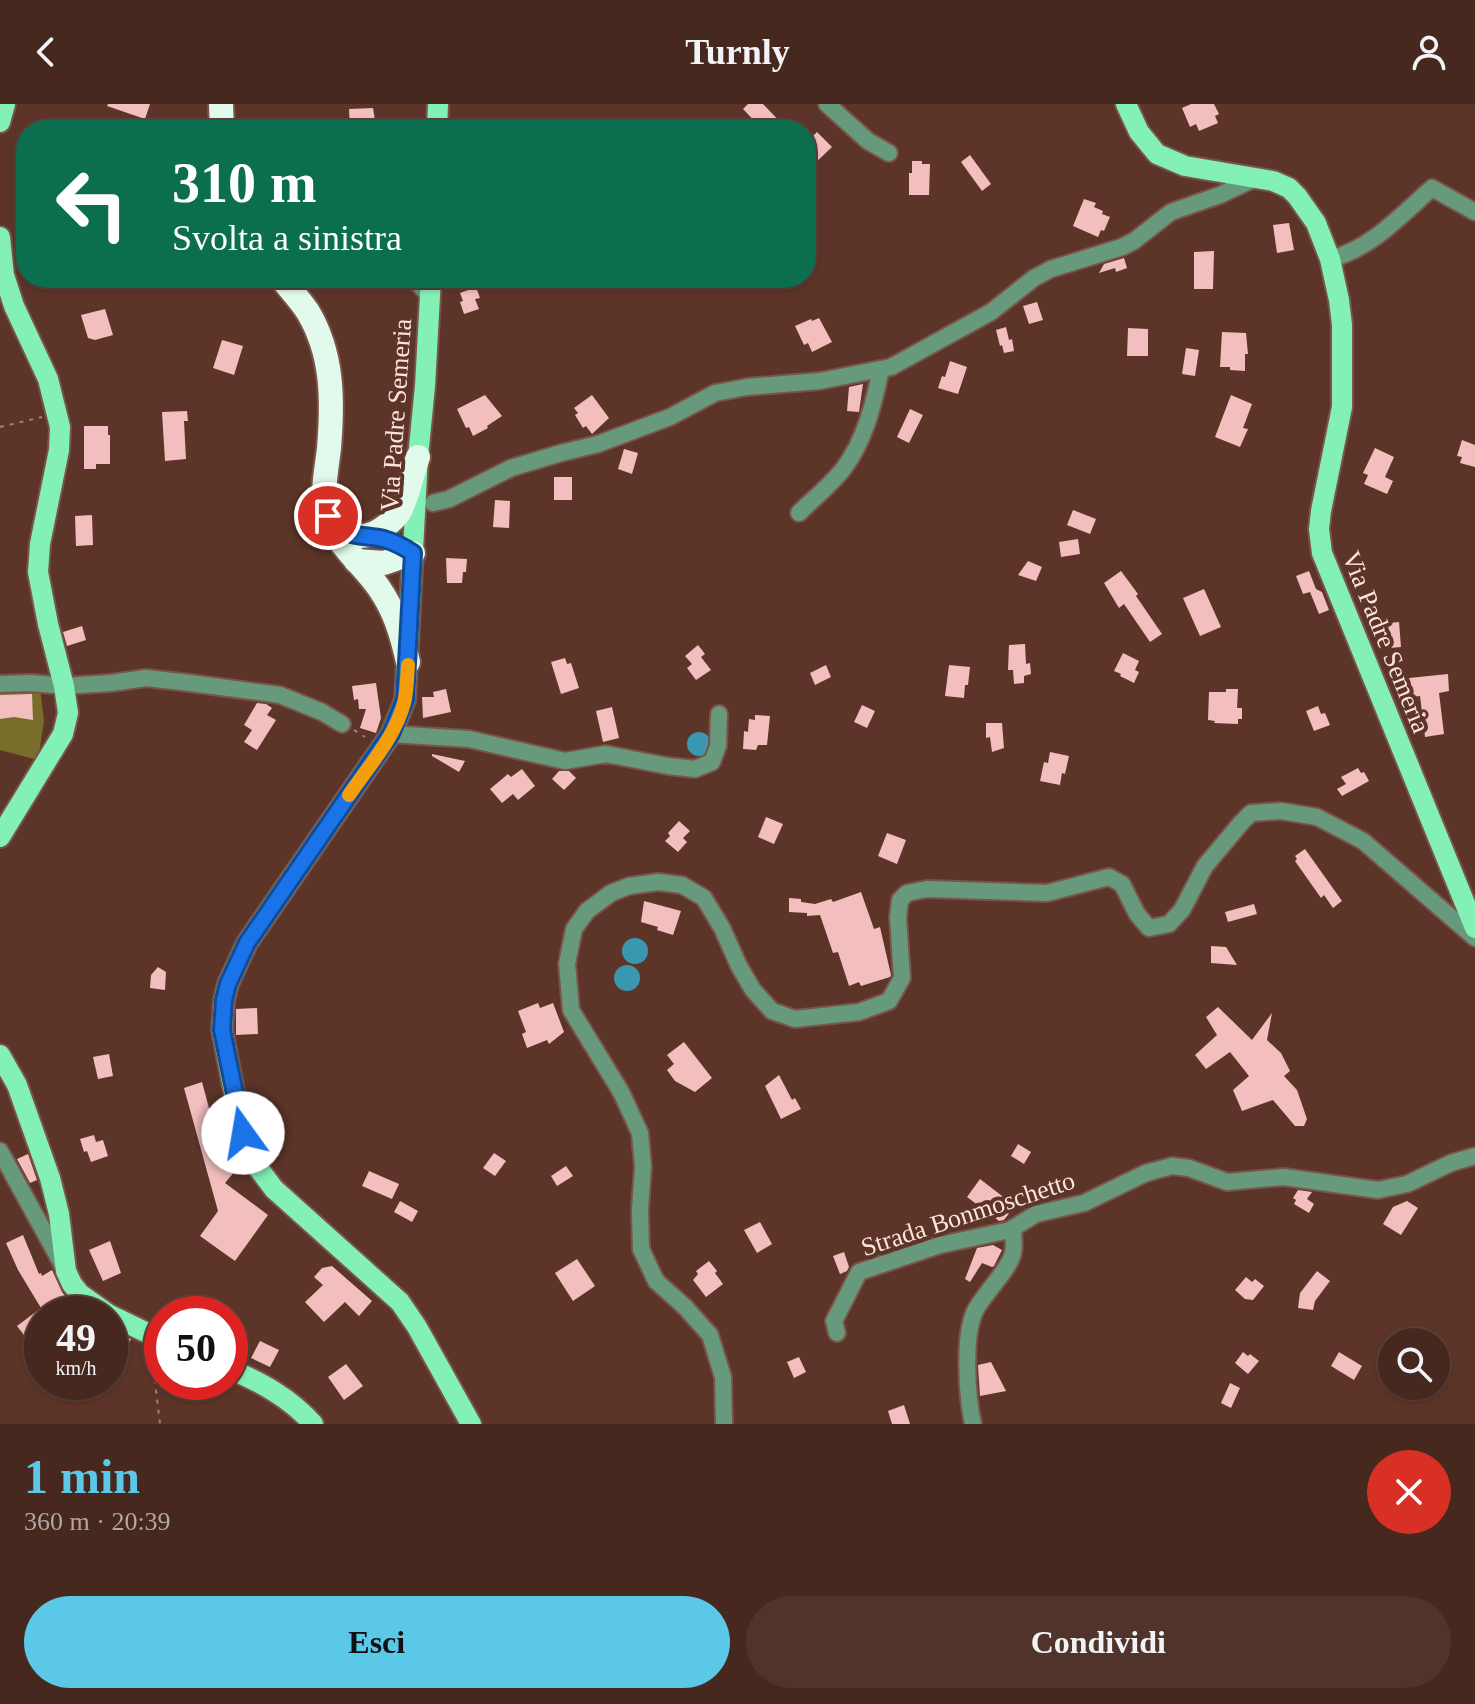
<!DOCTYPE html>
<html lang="it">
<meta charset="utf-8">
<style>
body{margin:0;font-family:Georgia,serif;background:#50342b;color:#f1f3f6;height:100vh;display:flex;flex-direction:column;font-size:30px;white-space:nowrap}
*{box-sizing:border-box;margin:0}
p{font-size:26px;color:#b0a6a4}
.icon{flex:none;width:44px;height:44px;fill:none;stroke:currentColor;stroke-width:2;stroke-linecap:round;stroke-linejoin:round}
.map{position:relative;height:1320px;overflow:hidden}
.panel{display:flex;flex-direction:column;background:#46281e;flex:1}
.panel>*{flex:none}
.guide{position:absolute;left:16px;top:16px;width:800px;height:168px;border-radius:32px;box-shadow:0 2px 6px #0004,0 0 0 2px #5e443c;background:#0b6e4f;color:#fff;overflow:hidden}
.fabs{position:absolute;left:1378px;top:1224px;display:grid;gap:16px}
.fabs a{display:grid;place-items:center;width:72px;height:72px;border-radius:50%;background:#46281e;box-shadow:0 2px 6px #0004,0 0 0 2px #5e443c;font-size:40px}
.speed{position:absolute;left:24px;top:1192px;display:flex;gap:16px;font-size:40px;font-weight:700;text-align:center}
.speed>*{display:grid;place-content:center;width:104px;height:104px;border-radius:50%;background:#46281e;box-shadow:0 2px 6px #0004,0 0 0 2px #5e443c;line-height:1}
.speed small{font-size:20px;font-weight:400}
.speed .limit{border:12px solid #d22;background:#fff;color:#111}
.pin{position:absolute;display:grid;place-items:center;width:68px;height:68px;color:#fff;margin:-34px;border:4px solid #fff;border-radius:50%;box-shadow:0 2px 8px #0007}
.me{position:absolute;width:88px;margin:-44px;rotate:347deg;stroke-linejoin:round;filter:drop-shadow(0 0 6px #0008)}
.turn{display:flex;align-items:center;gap:28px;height:168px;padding:0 24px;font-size:36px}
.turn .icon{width:104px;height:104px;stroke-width:2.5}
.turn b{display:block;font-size:56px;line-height:68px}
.round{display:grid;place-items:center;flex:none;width:84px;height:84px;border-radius:42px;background:#50342b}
.headline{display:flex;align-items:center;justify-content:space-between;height:136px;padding:0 24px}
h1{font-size:48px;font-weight:600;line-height:60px;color:#5ac8e6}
.cta{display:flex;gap:16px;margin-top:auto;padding:16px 24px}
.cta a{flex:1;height:92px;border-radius:48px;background:#5ac8e6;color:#111;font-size:32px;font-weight:600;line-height:92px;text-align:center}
.cta a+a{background:#50342b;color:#f1f3f6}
header{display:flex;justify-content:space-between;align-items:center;height:104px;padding:0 24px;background:#46281e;font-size:36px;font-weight:600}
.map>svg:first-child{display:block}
.green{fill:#7a6d2a}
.water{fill:#3a97b0}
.building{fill:#f3bebe}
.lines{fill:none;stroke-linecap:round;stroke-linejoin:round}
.minor-casing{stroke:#7a5448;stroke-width:20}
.major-casing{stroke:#7a5448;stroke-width:24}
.highway-casing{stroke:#7a5448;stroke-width:28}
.path{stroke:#a17f74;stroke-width:2;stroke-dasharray:4 6;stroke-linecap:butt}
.minor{stroke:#67997d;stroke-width:16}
.major{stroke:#83f0b6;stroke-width:20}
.highway{stroke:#e2faeb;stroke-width:24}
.route-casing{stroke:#114b97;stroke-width:20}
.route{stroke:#1a73e8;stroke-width:14}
.slow{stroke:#f59e0b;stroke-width:14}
.labels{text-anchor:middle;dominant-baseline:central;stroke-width:8;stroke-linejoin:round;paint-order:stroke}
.street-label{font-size:26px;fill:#fde3da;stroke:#5d3528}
</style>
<header><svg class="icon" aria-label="back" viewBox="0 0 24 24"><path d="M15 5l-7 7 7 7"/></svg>Turnly<svg class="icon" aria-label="person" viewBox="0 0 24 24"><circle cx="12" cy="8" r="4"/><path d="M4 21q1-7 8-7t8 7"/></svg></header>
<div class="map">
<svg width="1475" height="1320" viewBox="0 0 1475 1320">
<rect width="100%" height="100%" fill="#5d3528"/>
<!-- green -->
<polygon class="green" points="40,584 44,617 38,656 0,646 0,585"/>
<!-- water -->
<g class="water">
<circle cx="699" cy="640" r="12"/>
<circle cx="635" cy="847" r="13"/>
<circle cx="627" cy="874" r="13"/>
</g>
<!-- building -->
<g class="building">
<polygon points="108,0 150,0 145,15 107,2"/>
<polygon points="748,0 763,0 788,26 763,26 743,5"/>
<polygon points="1191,0 1214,0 1219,10 1215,12 1218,19 1199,27 1196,20 1190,23 1182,4"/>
<polygon points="373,4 376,23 350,25 349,5"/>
<polygon points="817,28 832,43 812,62 806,56 806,39"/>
<polygon points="970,51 991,80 982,87 961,58"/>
<polygon points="912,57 922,57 922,60 930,60 929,91 909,91 909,69 912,69"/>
<polygon points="1084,95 1096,99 1094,103 1103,107 1102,110 1110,113 1104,127 1101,126 1098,133 1073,122"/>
<polygon points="1289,119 1294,146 1277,149 1273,121"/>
<polygon points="1214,147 1213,185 1194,185 1194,148"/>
<polygon points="1124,154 1127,164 1116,168 1115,164 1099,169 1104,160"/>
<polygon points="476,183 480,194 475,195 479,205 464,210 460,198 463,197 460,189"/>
<polygon points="1037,198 1043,216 1029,220 1023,202"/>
<polygon points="105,205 113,231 95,236 88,234 81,211"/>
<polygon points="819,214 832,238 812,248 808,239 804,241 795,222 811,215 812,217"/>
<polygon points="1006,223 1009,236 1012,235 1014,247 1004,249 1002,241 1000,242 996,226"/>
<polygon points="1128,224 1148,225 1148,252 1127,252"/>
<polygon points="1222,228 1246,229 1248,250 1245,250 1245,267 1230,266 1230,263 1220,263"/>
<polygon points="222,236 243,242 234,271 213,264"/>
<polygon points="1186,244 1199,246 1195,272 1182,270"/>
<polygon points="950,257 967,263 958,290 938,284 942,272 945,273"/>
<polygon points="863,280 859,308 847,307 849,283"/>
<polygon points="485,291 502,312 487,322 488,324 473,332 469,323 466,324 457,305"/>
<polygon points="592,291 609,314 592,330 586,322 583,324 575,311 578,309 574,304"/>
<polygon points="1231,291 1252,300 1243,324 1248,325 1240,343 1215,333"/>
<polygon points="910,305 923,311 909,339 897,333"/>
<polygon points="187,307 188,317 184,317 186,355 165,357 162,308"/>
<polygon points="84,322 108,322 108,331 110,331 110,360 96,360 96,365 84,365"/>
<polygon points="1462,336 1475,341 1475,363 1460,359 1462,353 1457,352"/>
<polygon points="1375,344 1394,353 1385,373 1393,377 1387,390 1364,380 1368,371 1363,369"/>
<polygon points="624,345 638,349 632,370 618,365"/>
<rect x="554" y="373" width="18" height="23"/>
<polygon points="495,396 510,397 509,424 493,423"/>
<polygon points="1073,406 1096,415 1090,430 1067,421"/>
<polygon points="92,411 93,441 76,442 75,412"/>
<polygon points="1078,435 1080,450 1061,453 1059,438"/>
<polygon points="446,454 467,455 466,468 463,468 462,479 447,479"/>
<polygon points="1028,457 1042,463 1036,477 1018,471"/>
<polygon points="1121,467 1138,490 1136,492 1162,530 1150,538 1124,500 1119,504 1104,479"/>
<polygon points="1309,467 1316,485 1322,488 1329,506 1319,510 1310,488 1303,490 1296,472"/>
<polygon points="1204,485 1221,523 1200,532 1183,494"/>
<polygon points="1399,518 1401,543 1390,544 1390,539 1387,540 1386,532 1382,532 1381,520"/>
<polygon points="82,522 86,536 67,542 63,528"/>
<polygon points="1025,540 1026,560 1030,559 1031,570 1024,572 1024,579 1014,580 1013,566 1008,566 1009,541"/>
<polygon points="698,541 705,550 701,553 711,566 696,576 687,564 692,560 685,552"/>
<polygon points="1123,549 1139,557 1135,566 1139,568 1134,579 1120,572 1121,570 1114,567"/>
<polygon points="565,554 567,560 571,559 579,584 561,590 551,558"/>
<polygon points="826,561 831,573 815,581 810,569"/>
<polygon points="949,561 970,563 968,581 965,581 964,594 945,592"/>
<polygon points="1448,570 1449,587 1439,589 1444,630 1425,633 1420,592 1411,593 1409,574"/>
<polygon points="376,579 381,614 376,629 360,624 366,605 359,605 358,595 354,596 352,582"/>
<polygon points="446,585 451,608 423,614 422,593 434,593 433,588"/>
<polygon points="1226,585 1238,585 1237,604 1242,604 1242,615 1238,615 1238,620 1214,619 1215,617 1208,616 1209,588 1226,588"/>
<polygon points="32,590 33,616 14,613 0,615 0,591"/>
<polygon points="257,599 266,600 272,604 267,611 276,616 257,646 244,638 252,626 244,621"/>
<polygon points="862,601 875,607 867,624 854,618"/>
<polygon points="1318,602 1321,610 1325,609 1330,621 1314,627 1306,607"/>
<polygon points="612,603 619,634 603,638 596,607"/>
<polygon points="755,611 770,612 767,641 758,641 756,646 743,645 744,627 748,628 749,615 755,616"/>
<polygon points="986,619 1002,619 1004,644 992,648 990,633 986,634"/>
<polygon points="1050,648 1069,652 1065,670 1062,669 1060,681 1040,677 1044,658 1048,659"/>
<polygon points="432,650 465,657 459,668 432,652"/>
<polygon points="1358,664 1361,669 1364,668 1369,677 1342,692 1337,685 1346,680 1341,673"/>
<polygon points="522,665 535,682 518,696 513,690 502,699 490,685 508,670 511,673"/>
<polygon points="559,667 569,667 576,674 564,686 552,675"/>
<polygon points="766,713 783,720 774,740 758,733"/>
<polygon points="679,717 690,727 683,734 687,738 678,748 665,737 670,732 668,729"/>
<polygon points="887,729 906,736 897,760 878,752"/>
<polygon points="1305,745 1342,797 1333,804 1324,791 1321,794 1295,757 1297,755 1295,752"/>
<polygon points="861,788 874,825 880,823 891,871 890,873 861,882 859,878 849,882 838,848 833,849 820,811 807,812 807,809 789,808 789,794 801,795 801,798 815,800 831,795 833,798"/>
<polygon points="644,797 681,807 673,831 657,826 658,823 641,818"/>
<polygon points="1254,800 1257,810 1228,818 1225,808"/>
<polygon points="1211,842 1226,843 1237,861 1211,859"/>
<polygon points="158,863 166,868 165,886 150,884 151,871"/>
<polygon points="538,899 540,904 553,899 564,928 549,940 547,936 527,944 522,930 526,928 518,907"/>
<polygon points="1218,903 1252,936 1272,909 1267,936 1281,949 1290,967 1284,972 1297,986 1307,1015 1304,1022 1295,1022 1273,996 1242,1007 1233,986 1249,972 1230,948 1206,965 1195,951 1217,931 1206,913"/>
<polygon points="257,904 258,930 236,931 236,905"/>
<polygon points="684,938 712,974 695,988 675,977 667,966 674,960 667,951"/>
<polygon points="109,950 113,972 98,975 93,953"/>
<polygon points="779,971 792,996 795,994 801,1005 781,1015 765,982"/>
<polygon points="202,978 209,1004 218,1002 235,1067 225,1079 268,1111 235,1157 200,1132 218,1107 184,984"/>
<polygon points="94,1031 96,1038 103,1036 108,1052 91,1058 87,1047 84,1048 80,1035"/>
<polygon points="1018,1040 1031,1048 1024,1060 1011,1052"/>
<polygon points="494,1049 506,1057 495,1072 483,1064"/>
<polygon points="28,1050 37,1076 30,1079 17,1055"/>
<polygon points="566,1062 573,1072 557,1082 551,1072"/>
<polygon points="369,1067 399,1080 392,1095 362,1082"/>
<polygon points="980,1075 1015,1102 1004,1116 999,1117 967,1093"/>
<polygon points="1298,1086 1312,1088 1307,1095 1314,1100 1309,1109 1294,1100 1296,1096 1293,1094"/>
<polygon points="400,1097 418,1107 412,1118 394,1108"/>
<polygon points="1407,1097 1418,1104 1401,1131 1383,1120 1393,1103"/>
<polygon points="760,1118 772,1140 757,1149 744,1126"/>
<polygon points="23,1131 39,1170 41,1169 42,1172 52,1166 62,1188 70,1198 79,1205 75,1210 42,1210 42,1248 30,1232 27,1235 17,1222 41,1204 18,1166 6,1139"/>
<polygon points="110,1137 121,1169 103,1177 89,1146"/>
<polygon points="993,1141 1002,1146 994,1162 992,1163 982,1159 970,1178 965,1175 977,1144"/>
<polygon points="844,1148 849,1163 847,1167 840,1170 833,1152"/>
<polygon points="577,1155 595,1182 573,1197 555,1169"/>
<polygon points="709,1157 717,1167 715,1169 723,1180 706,1193 693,1176 698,1170 696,1167"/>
<polygon points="332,1162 372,1197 359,1212 345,1198 324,1218 305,1198 323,1181 314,1173 322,1164"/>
<polygon points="1317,1167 1330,1177 1315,1197 1313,1206 1298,1204 1300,1189"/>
<polygon points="1246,1173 1252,1178 1255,1175 1264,1182 1253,1196 1245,1195 1235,1186"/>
<polygon points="116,1228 131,1235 123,1251 110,1244 110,1239"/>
<polygon points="260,1237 279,1246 270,1263 251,1254"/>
<polygon points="1243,1248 1248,1252 1250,1250 1259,1257 1248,1270 1235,1259"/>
<polygon points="1339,1248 1362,1262 1354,1276 1331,1262"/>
<polygon points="799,1253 806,1268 794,1274 787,1258"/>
<polygon points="991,1258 1006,1287 980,1292 978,1261"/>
<polygon points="346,1260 363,1282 344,1296 328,1273"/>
<polygon points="1230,1279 1240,1284 1231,1304 1221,1299"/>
<polygon points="904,1301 910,1320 892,1320 888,1307"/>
</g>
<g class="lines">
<defs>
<g id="minor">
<polyline points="827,0 868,37 889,49"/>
<path d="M1330,155C1371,145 1401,111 1432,84L1475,108"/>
<polyline points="413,174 430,192"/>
<polyline points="433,399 449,395 511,364 561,349 598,340 670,313 715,289 747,283 820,277 891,263 991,208 1034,174 1051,165 1122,143 1134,137 1171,108 1220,91 1256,74"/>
<path d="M799,409C814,394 831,381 844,364C865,336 874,299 881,265"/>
<polyline points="0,580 32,579 64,582 111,579 146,574 190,579 280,591 322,608 342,620"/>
<polyline points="391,630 469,635 565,657 606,650 668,662 695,665 712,658 718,642 719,610"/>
<polyline points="0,1047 63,1162"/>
<polyline points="837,1229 834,1217 859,1168 940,1141 1010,1126 1036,1110 1084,1099 1146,1069 1172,1062 1189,1064 1227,1078 1284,1073 1378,1086 1407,1080 1451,1059 1475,1052"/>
<polyline points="724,1320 723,1273 710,1231 685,1203 656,1177 641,1145 640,1105 643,1063 640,1029 621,988 571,906 567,860 574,825 587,807 611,789 629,782 658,778 682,781 704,794 722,824 739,862 753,886 772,907 795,915 859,908 889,897 902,874 898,813 900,796 907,789 927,785 1047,789 1109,773 1122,780 1137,810 1149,824 1169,820 1182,806 1205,762 1241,719 1251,709 1281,707 1317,713 1363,737 1475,834"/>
<path d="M973,1320C967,1293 963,1232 975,1207C982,1192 1010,1165 1013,1149C1015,1141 1013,1132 1013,1124"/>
</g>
<g id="major">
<polyline points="1126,0 1139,28 1157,50 1185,62 1273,77 1289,84 1297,92 1316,119 1330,155 1339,196 1342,221 1342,303 1321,407 1319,425 1322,449 1475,824"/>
<polyline points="0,18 5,0"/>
<polyline points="437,26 438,0"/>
<polyline points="0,133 4,171 14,202 48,275 60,323 59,346 40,440 38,468 48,520 64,582 68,609 63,630 0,733"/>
<polyline points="431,174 425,282 418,353 405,596 391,630 247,839 228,880 224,896 222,926 234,988 250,1053 274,1085 400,1198 417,1223 471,1320"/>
<polyline points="0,951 17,981 50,1074 59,1110 66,1167 72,1180 80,1190 108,1210"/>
<polyline points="110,1211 162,1236"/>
<path d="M230,1265C262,1279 290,1294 313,1320"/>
</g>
<g id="highway">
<polyline points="221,0 222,26"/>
<path d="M281,174C290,185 300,196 308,208C333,250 333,296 329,344C327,363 322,385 325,404C332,438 361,458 379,484C395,507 402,531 408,558"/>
<path d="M331,418C350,434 366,438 387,421C392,417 397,413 400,407C408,391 412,370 418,353"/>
<polyline points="356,457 384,459 413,449"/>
</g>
</defs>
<!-- minor casing -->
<use href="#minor" class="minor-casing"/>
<!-- major casing -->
<use href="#major" class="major-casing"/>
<!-- highway casing -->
<use href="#highway" class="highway-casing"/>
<!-- path -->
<g class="path">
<polyline points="0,323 42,313"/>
<polyline points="354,626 365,633"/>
<polyline points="146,1247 155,1278 160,1320"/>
</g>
<!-- minor -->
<use href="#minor" class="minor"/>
<!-- major -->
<use href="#major" class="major"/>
<!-- highway -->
<use href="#highway" class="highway"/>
</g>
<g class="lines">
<defs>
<path id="route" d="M243,1029L222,926L224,896L228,880L247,839L391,630L405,596L413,449C404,443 394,438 384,435C363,430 339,435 328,412"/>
</defs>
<!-- route casing -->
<use href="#route" class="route-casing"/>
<!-- route -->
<use href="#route" class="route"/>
<!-- slow -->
<path class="slow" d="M349,691C369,662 395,633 404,599C407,587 407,573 408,561"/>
</g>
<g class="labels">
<!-- street labels -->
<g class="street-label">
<text transform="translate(396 311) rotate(-86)">Via Padre Semeria</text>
<text transform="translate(1386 538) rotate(68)">Via Padre Semeria</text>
<text transform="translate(968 1110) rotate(-18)">Strada Bonmoschetto</text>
</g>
</g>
</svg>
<div class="fabs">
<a><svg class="icon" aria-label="search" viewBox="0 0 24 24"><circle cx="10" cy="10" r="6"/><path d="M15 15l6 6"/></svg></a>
</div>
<div class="speed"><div>49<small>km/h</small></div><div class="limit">50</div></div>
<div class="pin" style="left:328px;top:412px;background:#d93025"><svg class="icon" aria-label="arrive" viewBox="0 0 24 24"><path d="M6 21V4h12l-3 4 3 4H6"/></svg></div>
<svg class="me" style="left:243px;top:1029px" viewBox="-20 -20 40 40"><circle r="19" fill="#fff"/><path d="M0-13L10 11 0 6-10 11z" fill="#1a73e8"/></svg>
<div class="guide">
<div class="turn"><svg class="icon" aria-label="left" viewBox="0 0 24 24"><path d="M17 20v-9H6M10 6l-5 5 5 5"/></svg><div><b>310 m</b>Svolta a sinistra</div></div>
</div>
</div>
<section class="panel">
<div class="headline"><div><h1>1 min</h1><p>360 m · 20:39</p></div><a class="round" style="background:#d93025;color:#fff"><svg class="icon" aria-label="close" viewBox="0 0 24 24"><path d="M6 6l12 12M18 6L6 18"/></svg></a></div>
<div class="cta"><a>Esci</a><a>Condividi</a></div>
</section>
